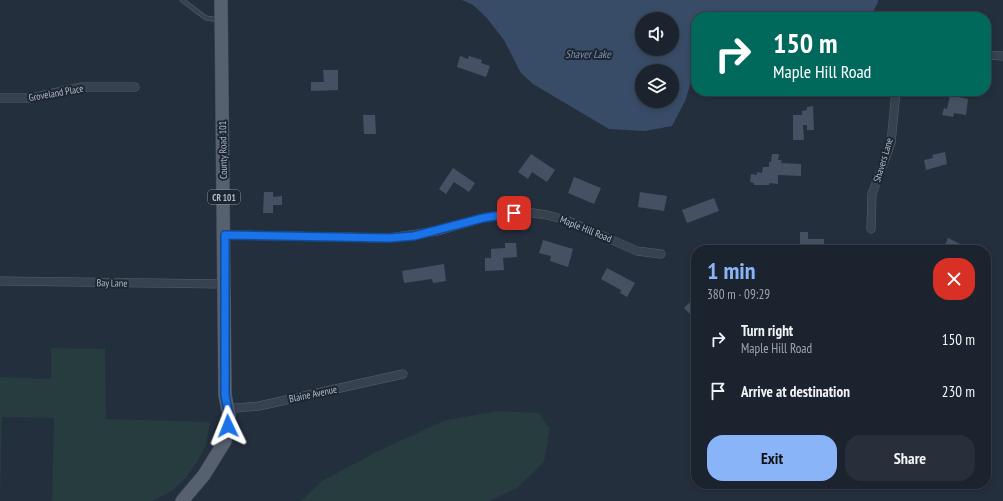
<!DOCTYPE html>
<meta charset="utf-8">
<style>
body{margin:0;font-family:"PT Sans Narrow",sans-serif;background:#282f3a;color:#f1f3f6;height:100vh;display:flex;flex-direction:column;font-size:15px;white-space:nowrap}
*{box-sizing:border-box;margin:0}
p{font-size:13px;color:#a0a4aa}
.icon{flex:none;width:22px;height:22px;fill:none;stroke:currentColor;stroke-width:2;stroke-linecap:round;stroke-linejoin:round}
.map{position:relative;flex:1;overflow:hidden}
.side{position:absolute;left:691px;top:245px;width:300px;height:244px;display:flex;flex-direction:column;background:#1b232e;border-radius:16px;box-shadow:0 2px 6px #0003,0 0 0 1px #39404a}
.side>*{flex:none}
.banner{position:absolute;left:691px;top:12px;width:300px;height:84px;border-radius:16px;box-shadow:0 2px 6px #0003,0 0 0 1px #39404a;background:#00695c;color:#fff;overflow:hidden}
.controls{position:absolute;left:635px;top:12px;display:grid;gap:8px}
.controls a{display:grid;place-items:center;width:44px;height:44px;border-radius:50%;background:#1b232e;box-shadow:0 2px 6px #0003,0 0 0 1px #39404a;font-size:20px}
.pin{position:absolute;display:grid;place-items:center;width:34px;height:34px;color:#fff;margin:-17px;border-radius:8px;box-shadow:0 2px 6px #0006}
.me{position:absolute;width:44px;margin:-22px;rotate:358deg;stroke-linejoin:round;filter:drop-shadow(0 0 3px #0008)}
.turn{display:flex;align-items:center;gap:14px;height:84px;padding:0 16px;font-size:18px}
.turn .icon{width:52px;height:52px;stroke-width:2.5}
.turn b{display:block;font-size:28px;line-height:34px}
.round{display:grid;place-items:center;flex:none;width:42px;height:42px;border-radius:16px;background:#282f3a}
.headline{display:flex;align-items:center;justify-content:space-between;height:68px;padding:0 16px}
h1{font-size:24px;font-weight:800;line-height:30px;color:#8ab4f8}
.button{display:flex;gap:8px;margin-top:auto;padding:8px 16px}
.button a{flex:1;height:46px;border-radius:16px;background:#8ab4f8;color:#111;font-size:16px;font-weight:800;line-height:46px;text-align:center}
.button a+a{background:#282f3a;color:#f1f3f6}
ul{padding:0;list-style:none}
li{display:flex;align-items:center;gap:12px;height:52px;padding:0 16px}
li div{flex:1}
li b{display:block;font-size:15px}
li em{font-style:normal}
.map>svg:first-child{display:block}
.green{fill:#263c3f}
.water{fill:#394c67;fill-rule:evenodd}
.building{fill:#455162}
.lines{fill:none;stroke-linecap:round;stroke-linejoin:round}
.lane-casing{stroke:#565f6c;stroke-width:5}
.street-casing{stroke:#565f6c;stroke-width:9}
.primary-casing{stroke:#414a57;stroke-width:14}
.lane{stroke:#38414e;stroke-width:4}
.street{stroke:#38414e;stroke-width:8}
.primary{stroke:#56606e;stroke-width:13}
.route-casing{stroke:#114b97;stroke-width:10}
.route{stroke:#1a73e8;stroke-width:7}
.labels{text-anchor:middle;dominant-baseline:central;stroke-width:4;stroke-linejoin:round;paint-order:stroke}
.shield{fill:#1d2633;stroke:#878f9c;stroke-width:1}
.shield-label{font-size:9px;font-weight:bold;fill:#b4bcc9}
.street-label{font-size:10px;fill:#b4bcc9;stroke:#1d2633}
.water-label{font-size:11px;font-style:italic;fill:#7c92b1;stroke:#1d2633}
</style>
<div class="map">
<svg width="1003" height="501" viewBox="0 0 1003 501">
<rect width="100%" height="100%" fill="#242f3e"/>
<!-- green -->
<g class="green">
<polygon points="51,348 105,349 106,419 210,422 206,445 197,462 186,478 173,490 157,499 152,501 52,501 54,418 2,417 0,501 0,377 51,379"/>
<polygon points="499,411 539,413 550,429 544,462 517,488 489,501 301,501 322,481 376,452 446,420"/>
</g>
<!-- water -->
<path class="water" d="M462,0H878V2L872,14H848L842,17H696V76L691,82L685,101L672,126L645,131L609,129L533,84L521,73L504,40L486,17L473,5ZM642,19H672V49H642ZM642,71H672V101H642Z"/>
<!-- building -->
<g class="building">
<polygon points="460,56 468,59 469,56 482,60 481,63 490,66 486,77 457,67"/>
<polygon points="323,70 338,70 338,90 311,91 311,82 324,82"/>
<polygon points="950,95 968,99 966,115 954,113 953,117 942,115 944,108 947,109"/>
<polygon points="813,106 814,130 807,130 807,125 803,125 804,140 793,140 793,115 802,115 802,111 807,110 807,107"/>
<polygon points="363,115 375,115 376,134 364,134"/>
<polygon points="945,152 947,164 926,170 924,160 933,158 932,155"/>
<polygon points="531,154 555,170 547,182 532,172 528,179 518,172"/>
<polygon points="772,154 779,154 778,160 782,160 781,163 801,164 801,176 778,175 778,184 770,183 769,185 754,185 754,183 750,182 751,174 757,175 757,172 762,173 763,167 769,167 769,162 771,162"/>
<polygon points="453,168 475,183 469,192 454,182 446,194 439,189"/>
<polygon points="574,177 601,188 594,204 568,193"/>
<polygon points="264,192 273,192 273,197 282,196 282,205 273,205 273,213 263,213"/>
<polygon points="640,192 667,196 664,211 638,207"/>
<polygon points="714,198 719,211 687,223 682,210"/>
<polygon points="800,232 808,232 808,239 824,239 824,250 800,250"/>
<polygon points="948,238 973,250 951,250 951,248 945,245"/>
<polygon points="543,240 573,249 568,267 550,261 551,256 539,253"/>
<polygon points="505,243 516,243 517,257 503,258 504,270 485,271 485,258 491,258 491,249 505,248"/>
<polygon points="444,264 446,281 433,283 432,279 404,283 402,271"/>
<polygon points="607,268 635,283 627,297 620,293 621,290 601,279"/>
<polygon points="696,290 696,310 691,315 684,308 693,299 690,296"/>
</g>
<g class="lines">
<defs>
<polyline id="lane" points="182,0 206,18 219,20"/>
<g id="street">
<polyline points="986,55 1003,56"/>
<polyline points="0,98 31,98 81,87 135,87"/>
<polyline points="871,229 872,194 891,143 896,91"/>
<polyline points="225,235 389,238 438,231 483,218 526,212 547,215 569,221 637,251 661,254"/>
<polyline points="0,281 225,284"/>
<polyline points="225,409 259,406 403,374"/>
</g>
<polyline id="primary" points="182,501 204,475 225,441 229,415 225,395 221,0"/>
</defs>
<!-- lane casing -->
<use href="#lane" class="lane-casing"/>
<!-- street casing -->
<use href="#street" class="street-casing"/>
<!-- primary casing -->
<use href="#primary" class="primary-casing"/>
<!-- lane -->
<use href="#lane" class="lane"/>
<!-- street -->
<use href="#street" class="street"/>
<!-- primary -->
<use href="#primary" class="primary"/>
</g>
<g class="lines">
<defs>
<polyline id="route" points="228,426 229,415 225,395 225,235 389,238 414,236 483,218 514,213"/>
</defs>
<!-- route casing -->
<use href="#route" class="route-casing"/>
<!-- route -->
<use href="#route" class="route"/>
</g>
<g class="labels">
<!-- shield labels -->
<rect class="shield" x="208" y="190" width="32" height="14" rx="3"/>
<g class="shield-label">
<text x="224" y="197">CR 101</text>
</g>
<!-- street labels -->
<g class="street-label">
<text transform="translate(56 93) rotate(-10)">Groveland Place</text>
<text transform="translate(223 150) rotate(-91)">County Road 101</text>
<text transform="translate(883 160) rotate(-73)">Shavers Lane</text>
<text transform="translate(586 229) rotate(22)">Maple Hill Road</text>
<text transform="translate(112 283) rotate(1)">Bay Lane</text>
<text transform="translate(313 394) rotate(-12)">Blaine Avenue</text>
</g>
<!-- water labels -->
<g class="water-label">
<text x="588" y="54">Shaver Lake</text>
</g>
</g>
</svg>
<div class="controls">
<a><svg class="icon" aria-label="sound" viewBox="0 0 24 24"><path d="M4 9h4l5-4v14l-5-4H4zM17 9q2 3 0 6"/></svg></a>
<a><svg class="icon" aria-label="layers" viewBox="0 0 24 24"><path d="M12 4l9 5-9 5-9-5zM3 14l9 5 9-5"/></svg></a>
</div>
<div class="pin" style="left:514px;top:213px;background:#d93025"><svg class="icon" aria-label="arrive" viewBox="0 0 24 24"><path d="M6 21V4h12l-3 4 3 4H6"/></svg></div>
<svg class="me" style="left:228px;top:426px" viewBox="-20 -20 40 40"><path d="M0-17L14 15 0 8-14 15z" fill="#1a73e8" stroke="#fff" stroke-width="4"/></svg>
<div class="banner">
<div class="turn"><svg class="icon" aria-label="right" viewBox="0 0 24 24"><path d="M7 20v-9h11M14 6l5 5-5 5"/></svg><div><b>150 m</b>Maple Hill Road</div></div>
</div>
<section class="side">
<div class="headline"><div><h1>1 min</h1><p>380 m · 09:29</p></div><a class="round" style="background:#d93025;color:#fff"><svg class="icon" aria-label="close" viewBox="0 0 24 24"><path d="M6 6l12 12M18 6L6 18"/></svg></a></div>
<ul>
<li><svg class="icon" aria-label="right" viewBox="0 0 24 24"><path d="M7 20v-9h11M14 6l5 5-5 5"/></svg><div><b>Turn right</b><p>Maple Hill Road</p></div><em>150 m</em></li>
<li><svg class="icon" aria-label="arrive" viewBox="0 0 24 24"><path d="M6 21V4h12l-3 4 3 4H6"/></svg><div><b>Arrive at destination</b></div><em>230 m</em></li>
</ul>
<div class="button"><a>Exit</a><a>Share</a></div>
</section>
</div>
